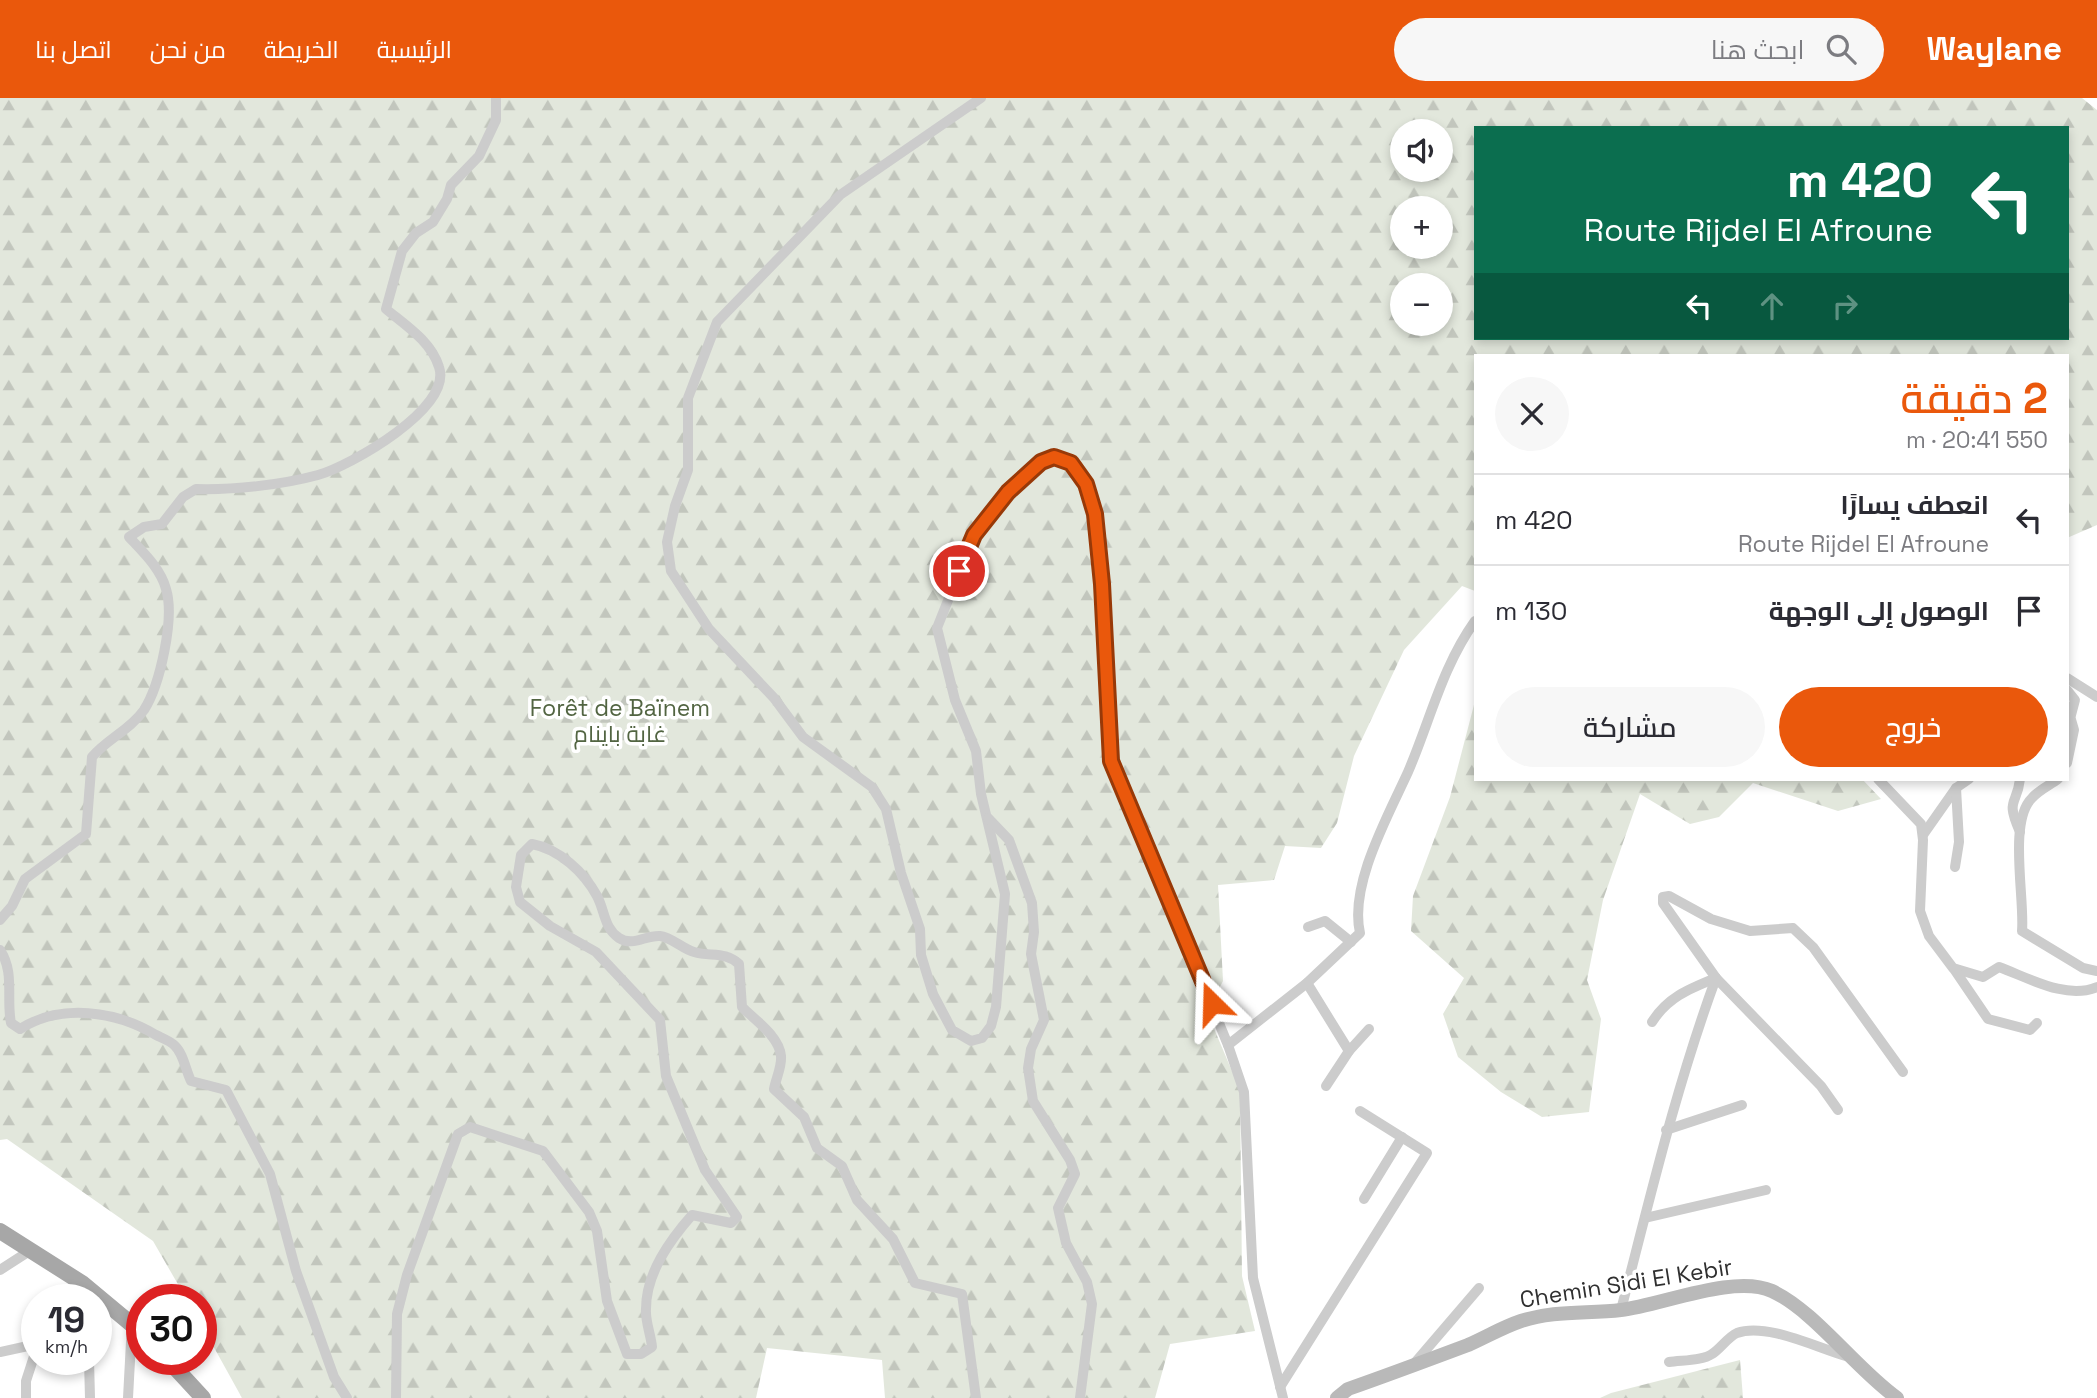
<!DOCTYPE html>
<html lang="ar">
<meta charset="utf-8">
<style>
body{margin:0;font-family:"Space Grotesk",Cairo,sans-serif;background:#f7f7f7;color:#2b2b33;direction:rtl;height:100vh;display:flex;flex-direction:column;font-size:26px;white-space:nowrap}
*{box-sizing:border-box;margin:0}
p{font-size:23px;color:#7c7c81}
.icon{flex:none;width:38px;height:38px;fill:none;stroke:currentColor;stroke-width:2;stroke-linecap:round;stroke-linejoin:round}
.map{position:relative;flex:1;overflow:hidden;direction:ltr}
.panel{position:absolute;left:1474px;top:256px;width:595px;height:427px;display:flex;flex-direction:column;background:#fff;border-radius:0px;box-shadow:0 4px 10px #0003;direction:rtl}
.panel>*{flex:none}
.banner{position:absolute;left:1474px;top:28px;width:595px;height:214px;border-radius:0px;box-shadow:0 4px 10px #0003;direction:rtl;background:#0b6e4f;color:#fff;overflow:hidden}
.tools{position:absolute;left:1390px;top:21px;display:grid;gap:14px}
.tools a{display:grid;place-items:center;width:63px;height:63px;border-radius:50%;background:#fff;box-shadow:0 4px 10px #0003;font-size:35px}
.speed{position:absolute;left:21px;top:1186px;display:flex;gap:14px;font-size:35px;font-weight:700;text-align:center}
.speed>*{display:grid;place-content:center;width:91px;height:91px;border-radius:50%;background:#fff;box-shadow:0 4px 10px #0003;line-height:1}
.speed small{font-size:18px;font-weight:400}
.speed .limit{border:10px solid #d22;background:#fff;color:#111}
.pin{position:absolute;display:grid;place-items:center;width:60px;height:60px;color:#fff;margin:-30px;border:4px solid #fff;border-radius:50%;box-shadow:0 2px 7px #0007}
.me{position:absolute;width:77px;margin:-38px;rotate:338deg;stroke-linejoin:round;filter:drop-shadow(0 0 5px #0008)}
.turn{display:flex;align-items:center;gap:24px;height:147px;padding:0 21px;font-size:32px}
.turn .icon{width:91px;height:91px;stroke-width:2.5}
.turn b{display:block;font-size:49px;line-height:60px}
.lanes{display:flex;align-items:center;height:66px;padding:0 21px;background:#0003;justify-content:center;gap:35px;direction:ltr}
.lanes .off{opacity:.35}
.round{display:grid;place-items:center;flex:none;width:74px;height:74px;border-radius:37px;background:#f7f7f7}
.overview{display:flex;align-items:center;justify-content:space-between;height:119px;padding:0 21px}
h1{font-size:42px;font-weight:600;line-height:52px;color:#ea580c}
.button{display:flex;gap:14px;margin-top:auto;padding:14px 21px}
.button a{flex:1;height:80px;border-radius:42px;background:#ea580c;color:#fff;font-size:28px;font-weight:600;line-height:80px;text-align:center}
.button a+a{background:#f7f7f7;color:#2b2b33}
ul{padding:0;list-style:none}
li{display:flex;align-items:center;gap:21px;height:91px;padding:0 21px;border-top:2px solid #e1e1e2}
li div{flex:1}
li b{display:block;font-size:26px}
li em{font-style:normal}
header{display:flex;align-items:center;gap:42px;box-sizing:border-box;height:98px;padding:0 35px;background:#ea580c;color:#fff}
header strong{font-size:33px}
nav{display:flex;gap:38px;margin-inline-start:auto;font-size:24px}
.search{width:490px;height:63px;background:#f7f7f7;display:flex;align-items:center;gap:18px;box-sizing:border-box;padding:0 24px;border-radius:38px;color:#7c7c81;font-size:26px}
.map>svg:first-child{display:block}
.forest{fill:url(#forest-firs);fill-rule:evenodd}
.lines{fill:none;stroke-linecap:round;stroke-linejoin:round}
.street{stroke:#ccc;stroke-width:10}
.secondary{stroke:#b9b9b9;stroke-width:14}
.primary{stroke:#a7a7a7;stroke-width:16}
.route-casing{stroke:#983908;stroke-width:18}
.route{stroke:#ea580c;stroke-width:12}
.labels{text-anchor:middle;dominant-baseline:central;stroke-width:7;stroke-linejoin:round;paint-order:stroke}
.park-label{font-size:23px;fill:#526542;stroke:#fff}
.street-label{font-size:23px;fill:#2f2f2f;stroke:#fff}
</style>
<header>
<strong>Waylane</strong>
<div class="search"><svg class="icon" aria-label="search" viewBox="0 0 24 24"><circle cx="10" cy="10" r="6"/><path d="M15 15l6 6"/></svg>ابحث هنا</div>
<nav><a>الرئيسية</a><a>الخريطة</a><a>من نحن</a><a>اتصل بنا</a></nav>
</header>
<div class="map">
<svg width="2097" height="1300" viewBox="0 0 2097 1300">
<defs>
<pattern id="forest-firs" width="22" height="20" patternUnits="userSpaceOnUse" patternTransform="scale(1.75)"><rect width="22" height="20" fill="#e2e7dc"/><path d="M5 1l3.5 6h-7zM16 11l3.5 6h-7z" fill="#c2c6bd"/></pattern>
</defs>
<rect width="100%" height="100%" fill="#fff"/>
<!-- forest -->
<g class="forest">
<path d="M0,0H2082L2097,12V427L2067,440V257H1475V493L1462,488L1404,552L1354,658L1337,725L1321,750L1285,748L1274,782L1218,787L1223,883L1207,914L1240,992L1242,1178L1255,1233L1170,1246L1155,1300H885L882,1262L767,1250L756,1300H242L201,1226V1202H187L153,1143L7,1041L0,1042ZM1475,30H2067V240H1475ZM1402,33H1440V72H1402ZM1402,110H1440V149H1402ZM1402,187H1440V226H1402Z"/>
<polygon points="1475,603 1475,681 1862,681 1881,701 1838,713 1753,685 1719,719 1690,726 1640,696 1603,802 1587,882 1601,921 1589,1014 1542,1019 1501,994 1458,959 1443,916 1464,880 1411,833 1413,798 1450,699"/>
<polygon points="1740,1262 1743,1300 1600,1300 1611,1295"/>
</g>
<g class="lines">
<!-- street -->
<g class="street">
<polyline points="981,0 840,97 717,224 688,300 688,372 675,408 667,444 671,473 709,531 774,600 803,639 872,689 886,711 901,775 920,831 921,857 933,896 952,932 971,943 982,940 991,928 996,909 1005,796 981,696 976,653 955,602 937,530 974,437 1008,394 1040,364 1054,359 1071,365 1086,386 1095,416 1111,663 1228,947"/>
<polyline points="2067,580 2097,599"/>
<polyline points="2067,592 2075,602 2071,617"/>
<polyline points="2067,608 2074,632 2067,665"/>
<path d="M1878,681L1921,726L1923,742L1920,813L1929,838L1953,870L1983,879L1999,869C2029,880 2066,902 2097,889"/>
<path d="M2058,681C2050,687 2039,692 2032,700C2008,723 2025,801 2022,833L2083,870L2097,873"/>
<polyline points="988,720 1009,742 1032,805 1034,834 1031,856 1044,922 1031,951 1028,970 1033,1003 1070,1062 1075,1076 1058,1110 1066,1145 1087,1184 1092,1206 1080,1300"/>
<path d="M2020,734C2005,700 2017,708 2020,681"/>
<polyline points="1923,737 1956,690 1969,681"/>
<polyline points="1955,769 1959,744 1956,690"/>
<path d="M0,822L12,808L25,781L86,736L92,659C107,641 130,632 144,612C160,587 175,520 166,491C161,471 143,454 129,439L144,429L162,426L183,399L196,391C234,392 281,387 318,377C350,368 453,310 439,269C431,243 405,227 386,211L402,153L416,135L433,124L447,101L451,87L479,58L496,22V0"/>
<polyline points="1308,829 1325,823 1351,844"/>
<path d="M0,852C15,874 6,901 11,925L20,931C61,905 116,913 156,937C162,940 171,943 175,948C183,955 186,973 191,983L226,992L270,1076L296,1173L334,1279L347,1300"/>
<polyline points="1954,871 1988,921 2030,932 2037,925"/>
<polyline points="1307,885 1349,953"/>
<path d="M1652,924C1668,899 1689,891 1716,880"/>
<polyline points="1326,988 1349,953 1369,931"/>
<polyline points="1838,1012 1821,988 1716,880 1663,805 1663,799 1669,798 1711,821 1750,833 1793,830 1813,849 1903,974"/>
<polyline points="1666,1032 1742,1007"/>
<polyline points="1364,1101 1402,1039"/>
<polyline points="1645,1120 1766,1092"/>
<polyline points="0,1172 31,1152"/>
<path d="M1621,1212C1650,1100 1676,989 1716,880"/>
<polyline points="96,1218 111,1210"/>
<polyline points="0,1254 37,1246"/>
<polyline points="89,1262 90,1300"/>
<path d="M1669,1264C1681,1262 1702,1263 1712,1256C1720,1251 1728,1239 1737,1235C1767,1224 1819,1251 1849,1259"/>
<polyline points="1413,1267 1479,1190"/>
<polyline points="1280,1289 1427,1055 1360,1013"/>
<polyline points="26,1300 26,1283 37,1249"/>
<polyline points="128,1300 132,1225"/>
<path d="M396,1300L397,1216L407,1177L458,1036L470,1029L543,1053L589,1114L597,1133L607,1203L627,1256H641L652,1249C651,1237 645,1223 646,1211C646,1175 670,1142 692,1117L731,1125L737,1119L705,1072L666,978L660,922L596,854L550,828L520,804L516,789L521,757L532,746C559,751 584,774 597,798C605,813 604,830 619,840C633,849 645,837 660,838C671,839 683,851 694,854C711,859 725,853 739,866L742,909C755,922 779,938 781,958C782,969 776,980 774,991L804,1019L817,1050L842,1068L857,1102L893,1141L915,1185L962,1196L976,1300"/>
<path d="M1283,1300L1253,1180L1244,994L1228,947L1307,885L1360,835C1349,787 1388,718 1408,674C1430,623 1442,569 1475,523"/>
</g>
<!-- secondary -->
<path class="secondary" d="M1337,1300L1348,1291C1388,1277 1428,1262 1468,1247C1486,1239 1503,1229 1521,1223C1554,1212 1588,1216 1621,1212C1662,1207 1734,1176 1772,1193C1815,1213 1856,1271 1897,1300"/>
<!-- primary -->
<g class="primary">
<polyline points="0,1133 82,1185 142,1235"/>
<polyline points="168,1262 203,1300"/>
</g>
</g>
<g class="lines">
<defs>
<polyline id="route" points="959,473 974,437 1008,394 1041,364 1054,359 1071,365 1086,386 1095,416 1102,486 1111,663 1212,905"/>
</defs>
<!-- route casing -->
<use href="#route" class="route-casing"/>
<!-- route -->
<use href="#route" class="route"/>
</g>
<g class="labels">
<!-- park labels -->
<g class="park-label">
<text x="620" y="610">Forêt de Baïnem<tspan x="620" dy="26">غابة باينام</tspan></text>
</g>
<!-- street labels -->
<g class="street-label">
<text transform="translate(1626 1185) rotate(-9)">Chemin Sidi El Kebir</text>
</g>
</g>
</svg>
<div class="tools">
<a><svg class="icon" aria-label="sound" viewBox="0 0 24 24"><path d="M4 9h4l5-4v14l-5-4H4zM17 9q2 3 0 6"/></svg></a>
<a>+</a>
<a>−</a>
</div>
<div class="speed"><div>19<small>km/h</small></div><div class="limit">30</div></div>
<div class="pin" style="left:959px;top:473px;background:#d93025"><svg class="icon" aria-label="arrive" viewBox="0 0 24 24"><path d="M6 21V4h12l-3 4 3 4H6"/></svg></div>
<svg class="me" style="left:1212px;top:905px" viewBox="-20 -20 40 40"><path d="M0-17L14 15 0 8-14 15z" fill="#ea580c" stroke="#fff" stroke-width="4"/></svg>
<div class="banner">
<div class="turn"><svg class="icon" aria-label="left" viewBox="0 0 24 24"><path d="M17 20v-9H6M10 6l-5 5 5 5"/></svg><div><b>420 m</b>Route Rijdel El Afroune</div></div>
<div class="lanes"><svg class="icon" aria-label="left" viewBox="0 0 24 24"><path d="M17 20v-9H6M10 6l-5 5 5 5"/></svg><svg class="icon off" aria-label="ahead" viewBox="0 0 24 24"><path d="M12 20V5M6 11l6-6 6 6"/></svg><svg class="icon off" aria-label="right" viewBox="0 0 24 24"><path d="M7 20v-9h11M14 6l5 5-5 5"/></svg></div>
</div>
<section class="panel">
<div class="overview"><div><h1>2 دقيقة</h1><p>550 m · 20:41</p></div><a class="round"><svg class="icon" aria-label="close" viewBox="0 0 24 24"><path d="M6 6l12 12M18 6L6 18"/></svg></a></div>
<ul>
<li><svg class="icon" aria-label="left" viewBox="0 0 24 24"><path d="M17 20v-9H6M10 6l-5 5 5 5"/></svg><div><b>انعطف يسارًا</b><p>Route Rijdel El Afroune</p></div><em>420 m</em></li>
<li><svg class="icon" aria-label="arrive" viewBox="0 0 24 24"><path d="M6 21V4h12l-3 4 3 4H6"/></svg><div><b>الوصول إلى الوجهة</b></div><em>130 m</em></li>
</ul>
<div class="button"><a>خروج</a><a>مشاركة</a></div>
</section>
</div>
